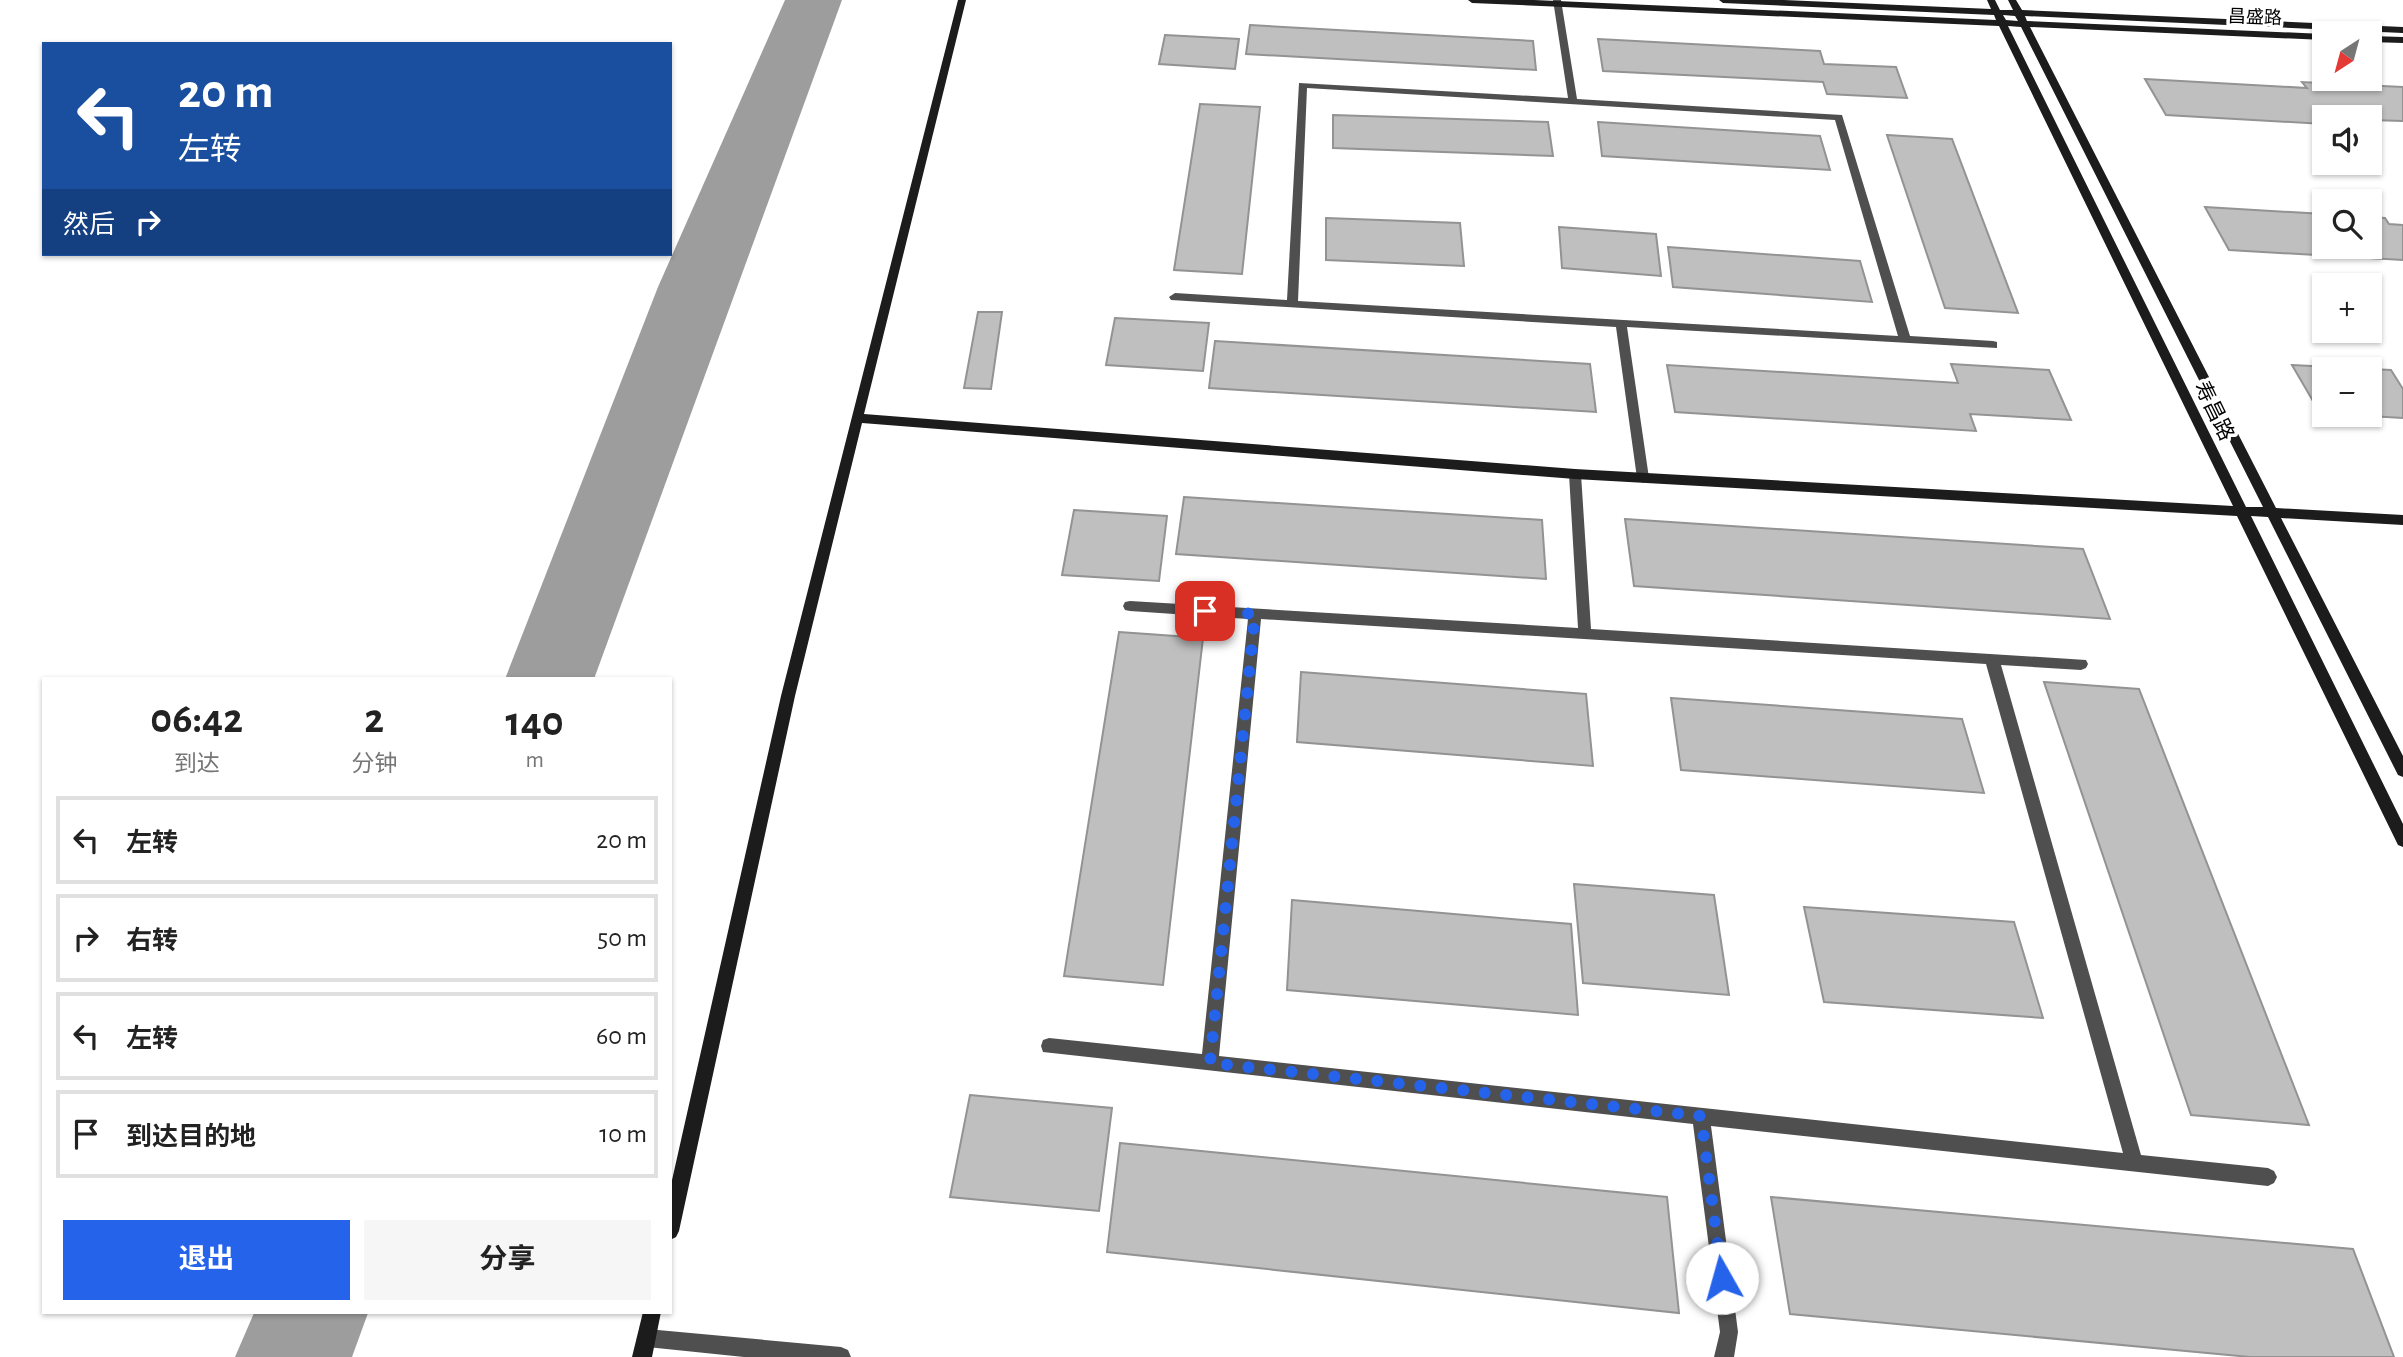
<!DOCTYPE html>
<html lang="zh">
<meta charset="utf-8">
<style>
body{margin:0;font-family:"Alegreya Sans","Noto Sans SC",sans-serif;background:#f6f6f6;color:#222;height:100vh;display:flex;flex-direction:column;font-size:26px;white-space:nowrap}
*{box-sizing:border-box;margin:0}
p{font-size:23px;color:#767676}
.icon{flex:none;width:38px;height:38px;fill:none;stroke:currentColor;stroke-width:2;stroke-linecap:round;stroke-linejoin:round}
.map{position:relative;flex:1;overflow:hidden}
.details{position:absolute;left:42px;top:677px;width:630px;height:637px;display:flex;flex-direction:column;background:#fff;border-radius:0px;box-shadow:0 2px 5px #0004}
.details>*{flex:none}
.banner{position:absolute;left:42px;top:42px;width:630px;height:214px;border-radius:0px;box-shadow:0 2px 5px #0004;background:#1a4fa0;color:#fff;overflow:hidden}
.needle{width:46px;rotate:216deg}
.controls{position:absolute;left:2312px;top:21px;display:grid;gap:14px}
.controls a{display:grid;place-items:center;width:70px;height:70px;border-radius:0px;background:#fff;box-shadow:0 2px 5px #0004;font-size:35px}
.pin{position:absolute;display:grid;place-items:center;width:60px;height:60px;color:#fff;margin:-30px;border-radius:14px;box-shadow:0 4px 10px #0006}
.me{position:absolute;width:77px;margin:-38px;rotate:353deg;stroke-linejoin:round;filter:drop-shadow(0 0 5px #0008)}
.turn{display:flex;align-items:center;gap:24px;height:147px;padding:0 21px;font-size:32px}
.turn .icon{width:91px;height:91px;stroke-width:2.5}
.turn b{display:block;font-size:49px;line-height:60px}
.then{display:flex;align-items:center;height:66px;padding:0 21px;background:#0003;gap:14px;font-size:26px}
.eta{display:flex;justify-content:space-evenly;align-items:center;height:119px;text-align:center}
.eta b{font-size:42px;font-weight:700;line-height:49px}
.cta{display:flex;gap:14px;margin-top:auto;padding:14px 21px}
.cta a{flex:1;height:80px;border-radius:0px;background:#2563eb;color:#fff;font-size:28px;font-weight:700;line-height:80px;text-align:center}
.cta a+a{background:#f6f6f6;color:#222}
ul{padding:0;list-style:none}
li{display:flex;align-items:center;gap:21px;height:88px;margin:0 14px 10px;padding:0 7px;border:4px solid #e0e0e0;border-radius:0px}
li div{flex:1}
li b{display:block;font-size:26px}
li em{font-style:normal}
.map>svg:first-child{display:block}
.water{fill:#9d9d9d}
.building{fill:#bfbfbf;stroke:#939393;stroke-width:2}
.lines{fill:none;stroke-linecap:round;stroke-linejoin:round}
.lane{fill:#4f4f4f;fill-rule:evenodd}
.street{fill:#4f4f4f;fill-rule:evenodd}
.secondary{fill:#1c1c1c;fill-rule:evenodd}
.route{stroke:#2563eb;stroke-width:12;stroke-dasharray:0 21.6}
.labels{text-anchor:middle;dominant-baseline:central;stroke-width:7;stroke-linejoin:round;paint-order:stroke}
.far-street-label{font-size:18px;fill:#000;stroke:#fff}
.street-label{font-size:21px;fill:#000;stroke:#fff}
</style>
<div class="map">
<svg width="2403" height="1357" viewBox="0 0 2403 1357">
<rect width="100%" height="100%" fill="#fff"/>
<!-- water -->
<g class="water">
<polygon points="785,0 842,0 594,679 505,679 658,287"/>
<polygon points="254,1313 254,1312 368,1313 352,1357 235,1357"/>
</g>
<!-- building -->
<g class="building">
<polygon points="1250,25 1533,41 1536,70 1246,54"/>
<polygon points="1165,35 1239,39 1235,69 1159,64"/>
<polygon points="1598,39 1820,51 1824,64 1896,67 1907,98 1827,94 1823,82 1603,71"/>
<polygon points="2145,79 2307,88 2302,82 2403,87 2403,121 2370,120 2370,117 2324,117 2324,124 2166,115"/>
<polygon points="1200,104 1260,107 1242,274 1174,270"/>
<polygon points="1333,115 1548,122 1553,156 1333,148"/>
<polygon points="1598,122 1820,136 1830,170 1602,156"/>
<polygon points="1887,135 1952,139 2018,313 1945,308"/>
<polygon points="2205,207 2324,214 2324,247 2370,247 2370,217 2385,218 2389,224 2403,225 2403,260 2229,250"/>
<polygon points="1326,218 1460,223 1464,266 1326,260"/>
<polygon points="1559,227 1656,234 1661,276 1562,268"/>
<polygon points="1668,247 1860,261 1872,302 1673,287"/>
<polygon points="978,312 1002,312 991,389 964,388"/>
<polygon points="1115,318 1209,323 1203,371 1106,365"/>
<polygon points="1215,341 1590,364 1596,412 1209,388"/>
<polygon points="1951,364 2049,370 2071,420 1970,414 1976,431 1675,412 1667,365 1958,383"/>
<polygon points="2292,365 2391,370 2403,389 2403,418 2352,415 2370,415 2370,369 2324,369 2324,413 2320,413"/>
<polygon points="1184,497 1542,520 1546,579 1176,554"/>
<polygon points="1074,510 1167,516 1159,581 1062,575"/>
<polygon points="1625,519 2083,549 2110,619 1634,586"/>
<polygon points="1119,632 1203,638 1163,985 1064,976"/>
<polygon points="1301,672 1586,694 1593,766 1297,742"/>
<polygon points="2044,682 2139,689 2309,1125 2191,1115"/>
<polygon points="1671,698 1962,719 1984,793 1681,770"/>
<polygon points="1574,884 1714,895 1729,995 1583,983"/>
<polygon points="1292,900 1571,924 1578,1015 1287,990"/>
<polygon points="1804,907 2014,922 2043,1018 1824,1002"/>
<polygon points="970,1095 1112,1108 1099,1211 950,1197"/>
<polygon points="1120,1143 1667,1197 1679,1313 1107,1252"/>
<polygon points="1771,1197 2353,1249 2394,1357 2250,1357 1790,1314"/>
</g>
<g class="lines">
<!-- lane -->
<g class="lane">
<path d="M1553,0H1561L1577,99L1842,115L1910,336L1993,341L1997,342V348L1627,327L1649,478L1643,483L1637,478L1616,327L1171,300L1169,297L1175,293L1287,300L1299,83L1568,98ZM1307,88L1835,120L1898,336L1298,301Z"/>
<path d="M1575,469L1581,474L1591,629L2086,660L2088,664L2086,668L2081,670L2001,665L2141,1155L2268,1168L2274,1171L2277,1177L2274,1183L2268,1186L1711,1126L1738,1332L1734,1357H1714L1720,1332L1693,1124L1043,1052L1041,1046L1043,1040L1049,1038L1202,1054L1248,619L1130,611L1125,610L1123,606L1125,602L1130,601L1578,628L1569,474ZM1261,619L1986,664L2123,1153L1219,1056Z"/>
</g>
<!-- street -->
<polygon class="street" points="647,1329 841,1347 848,1350 851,1357 744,1357 647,1347 640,1345 638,1338 640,1331"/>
<!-- secondary -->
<g class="secondary">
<path d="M958,0H966L864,414L1575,469L2233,506L1999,26L1472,3L1468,0H1534L1996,20L1994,15L1723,3L1719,0H1784L1991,9L1987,0H1995L2000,10H2013L2008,0H2016L2022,10L2403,27V33L2025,16L2027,21L2324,34V40L2030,27L2276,508L2403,515V525L2281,518L2403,756V777L2398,775L2268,517L2251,516L2403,824V847L2398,845L2237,516L1575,479L862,423L795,696L679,1231L676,1237L670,1240V1189L781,696ZM2003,15L2015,16L2018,21L2006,20ZM2008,26L2021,27L2263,507H2246Z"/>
<polygon points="2370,36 2403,37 2403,43 2370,42"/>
<polygon points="643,1312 661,1312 652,1357 632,1357"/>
</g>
</g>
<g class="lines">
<!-- route -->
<polyline class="route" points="1205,611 1255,614 1210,1063 1701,1116 1722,1278"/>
</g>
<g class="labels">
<!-- far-street labels -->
<g class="far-street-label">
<text transform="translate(2255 18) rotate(2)">昌盛路</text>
</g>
<!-- street labels -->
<g class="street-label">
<text transform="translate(2214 411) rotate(64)">寿昌路</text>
</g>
</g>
</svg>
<div class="controls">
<a><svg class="needle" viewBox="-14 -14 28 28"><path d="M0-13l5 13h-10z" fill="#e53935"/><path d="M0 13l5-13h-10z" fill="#767676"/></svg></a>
<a><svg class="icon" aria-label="sound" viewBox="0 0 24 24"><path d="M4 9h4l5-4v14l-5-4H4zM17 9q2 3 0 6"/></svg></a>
<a><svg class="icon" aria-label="search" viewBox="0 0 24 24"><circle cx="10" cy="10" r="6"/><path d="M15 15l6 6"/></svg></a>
<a>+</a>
<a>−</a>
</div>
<div class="pin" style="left:1205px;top:611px;background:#d93025"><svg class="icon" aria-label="arrive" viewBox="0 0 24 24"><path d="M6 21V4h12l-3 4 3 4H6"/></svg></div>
<svg class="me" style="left:1722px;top:1278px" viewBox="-20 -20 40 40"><circle r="19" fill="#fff"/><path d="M0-13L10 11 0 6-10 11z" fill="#2563eb"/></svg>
<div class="banner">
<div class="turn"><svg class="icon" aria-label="left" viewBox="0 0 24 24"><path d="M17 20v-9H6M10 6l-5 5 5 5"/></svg><div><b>20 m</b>左转</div></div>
<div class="then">然后<svg class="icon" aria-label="right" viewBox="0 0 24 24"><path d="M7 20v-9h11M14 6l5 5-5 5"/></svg></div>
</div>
<section class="details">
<div class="eta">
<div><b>06:42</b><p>到达</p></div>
<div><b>2</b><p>分钟</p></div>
<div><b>140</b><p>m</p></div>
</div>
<ul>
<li><svg class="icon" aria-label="left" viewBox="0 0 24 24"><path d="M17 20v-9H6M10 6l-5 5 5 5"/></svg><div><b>左转</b></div><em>20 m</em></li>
<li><svg class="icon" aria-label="right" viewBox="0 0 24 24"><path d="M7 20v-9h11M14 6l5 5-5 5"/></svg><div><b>右转</b></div><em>50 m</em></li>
<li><svg class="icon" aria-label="left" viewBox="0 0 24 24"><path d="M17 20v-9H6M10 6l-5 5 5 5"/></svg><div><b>左转</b></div><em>60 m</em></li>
<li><svg class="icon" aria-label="arrive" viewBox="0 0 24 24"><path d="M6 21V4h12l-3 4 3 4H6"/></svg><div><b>到达目的地</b></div><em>10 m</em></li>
</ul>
<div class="cta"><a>退出</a><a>分享</a></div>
</section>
</div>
